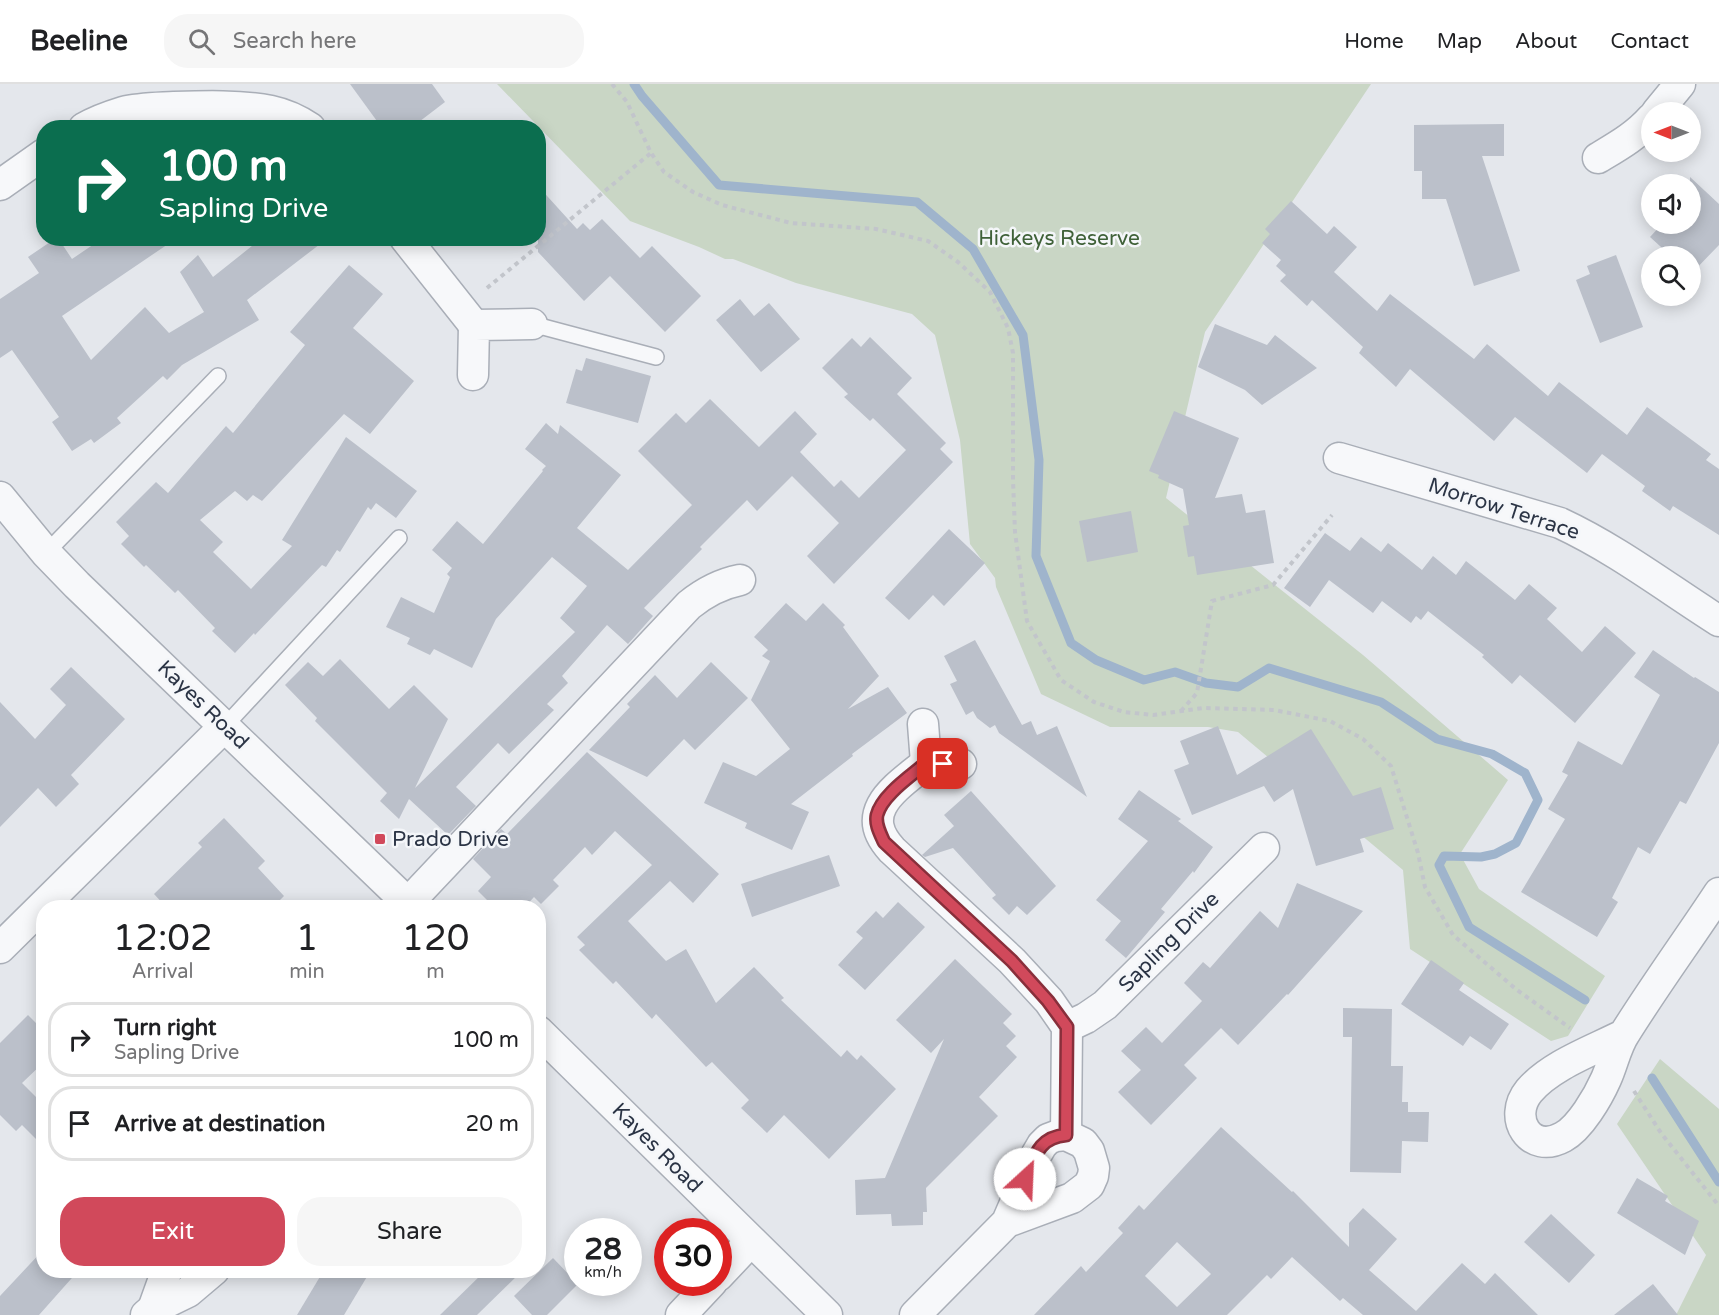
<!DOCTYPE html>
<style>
body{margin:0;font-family:"Varela Round",sans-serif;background:#f6f6f6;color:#202124;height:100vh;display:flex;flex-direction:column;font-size:22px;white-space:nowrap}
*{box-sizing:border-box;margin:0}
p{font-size:20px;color:#757577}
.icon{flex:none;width:33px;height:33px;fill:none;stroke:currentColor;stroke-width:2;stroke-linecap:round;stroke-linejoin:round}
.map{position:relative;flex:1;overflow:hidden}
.side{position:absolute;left:36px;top:816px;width:510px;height:378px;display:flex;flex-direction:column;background:#fff;border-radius:24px;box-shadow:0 3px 15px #0003}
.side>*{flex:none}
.hud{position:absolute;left:36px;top:36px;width:510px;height:126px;border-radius:24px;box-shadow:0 3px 15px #0003;background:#0b6e4f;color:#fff;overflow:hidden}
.needle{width:39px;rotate:270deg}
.fabs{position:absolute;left:1641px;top:18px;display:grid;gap:12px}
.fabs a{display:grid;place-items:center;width:60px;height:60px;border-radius:50%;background:#fff;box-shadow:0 3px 15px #0003;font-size:30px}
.speed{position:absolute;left:564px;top:1134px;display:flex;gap:12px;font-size:30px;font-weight:700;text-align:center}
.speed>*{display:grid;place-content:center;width:78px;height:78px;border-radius:50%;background:#fff;box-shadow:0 3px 15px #0003;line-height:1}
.speed small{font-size:15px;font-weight:400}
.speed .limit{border:9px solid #d22;background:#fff;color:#111}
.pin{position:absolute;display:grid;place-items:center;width:51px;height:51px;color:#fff;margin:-26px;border-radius:12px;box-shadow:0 3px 9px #0006}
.me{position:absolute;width:66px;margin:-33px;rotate:25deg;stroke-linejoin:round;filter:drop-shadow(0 0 4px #0008)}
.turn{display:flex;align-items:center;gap:21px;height:126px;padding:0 24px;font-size:27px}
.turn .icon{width:78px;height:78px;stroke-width:2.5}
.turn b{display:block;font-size:42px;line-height:51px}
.eta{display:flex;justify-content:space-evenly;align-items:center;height:102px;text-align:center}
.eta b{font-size:36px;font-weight:600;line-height:42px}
.primary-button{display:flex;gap:12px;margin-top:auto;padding:12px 24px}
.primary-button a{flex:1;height:69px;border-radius:24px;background:#d1495b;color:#fff;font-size:24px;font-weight:600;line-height:69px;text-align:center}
.primary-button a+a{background:#f6f6f6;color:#202124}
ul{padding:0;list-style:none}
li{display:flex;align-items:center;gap:18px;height:75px;margin:0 12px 9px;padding:0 12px;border:3px solid #e0e0e0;border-radius:24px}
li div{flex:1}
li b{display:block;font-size:22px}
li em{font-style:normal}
header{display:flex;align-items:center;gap:36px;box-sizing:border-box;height:84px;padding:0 30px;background:#fff;border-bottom:2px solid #e0e0e0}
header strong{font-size:28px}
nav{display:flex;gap:33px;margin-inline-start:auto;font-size:21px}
.search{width:420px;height:54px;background:#f6f6f6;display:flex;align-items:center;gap:15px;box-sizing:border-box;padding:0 21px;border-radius:24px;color:#757577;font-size:22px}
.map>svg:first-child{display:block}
.green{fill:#c9d6c5}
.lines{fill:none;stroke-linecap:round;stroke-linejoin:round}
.stream{stroke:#9fb4cc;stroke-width:9}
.building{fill:#bbc0ca;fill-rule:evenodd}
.service-casing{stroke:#a9aeb7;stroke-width:18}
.minor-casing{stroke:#a9aeb7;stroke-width:33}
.path{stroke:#c2c5cb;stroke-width:4;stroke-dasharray:4.5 4.5;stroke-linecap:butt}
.service{stroke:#f7f8fa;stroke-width:15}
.minor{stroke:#f7f8fa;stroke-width:30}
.route-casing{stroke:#882f3b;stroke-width:15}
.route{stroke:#d1495b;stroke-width:10}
.poi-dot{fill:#d1495b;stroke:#f4f6f9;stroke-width:2}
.labels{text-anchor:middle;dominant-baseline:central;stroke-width:5;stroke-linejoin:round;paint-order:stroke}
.park-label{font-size:21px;fill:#3f6138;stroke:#f4f6f9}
.street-label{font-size:21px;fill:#2b3445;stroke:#f4f6f9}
.poi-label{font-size:21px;fill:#2b3445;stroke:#f4f6f9;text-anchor:start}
</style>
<header>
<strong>Beeline</strong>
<div class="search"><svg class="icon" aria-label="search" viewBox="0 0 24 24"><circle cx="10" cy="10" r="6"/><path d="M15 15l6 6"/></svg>Search here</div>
<nav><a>Home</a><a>Map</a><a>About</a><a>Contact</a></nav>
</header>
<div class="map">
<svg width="1719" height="1231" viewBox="0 0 1719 1231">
<rect width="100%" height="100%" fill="#e4e7ec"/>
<!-- green -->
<g class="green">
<polygon points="497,0 1371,0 1205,248 1166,414 1363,571 1508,696 1460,770 1479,805 1605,892 1568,952 1551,957 1410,865 1403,786 1238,648 1208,643 1110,643 1041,610 996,503 995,494 970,460 960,356 935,251 912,230 796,199 733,175 725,175 699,163 630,137"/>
<polygon points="1660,975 1719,1025 1719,1231 1676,1231 1706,1171 1617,1040"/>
</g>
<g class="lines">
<!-- stream -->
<g class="stream">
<polyline points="634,0 642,12 719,101 917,118 973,165 1023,251 1039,376 1036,472 1071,559 1096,576 1144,596 1175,588 1206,599 1238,603 1269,584 1381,618 1437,655 1492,670 1525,689 1538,716 1516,759 1495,770 1481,773 1444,772 1439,781 1469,843 1585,916"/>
<polyline points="1652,994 1719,1098"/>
</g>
</g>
<!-- building -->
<g class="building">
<polygon points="350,0 432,0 445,18 411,44 382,44"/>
<polygon points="1504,40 1504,72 1482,72 1520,187 1474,202 1446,115 1422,115 1422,87 1414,87 1414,41"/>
<polygon points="1690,93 1719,120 1719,161 1690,191 1690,172 1671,172 1650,153 1662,140 1690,140"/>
<polygon points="538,102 577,145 583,139 590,146 602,135 640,174 652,162 701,212 665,248 610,192 584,217 538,168"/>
<polygon points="1291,117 1327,150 1334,142 1357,163 1334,188 1377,227 1390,210 1474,275 1487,260 1548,312 1559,298 1627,351 1647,323 1711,370 1706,376 1719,385 1719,451 1673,422 1670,427 1642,407 1645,402 1602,370 1587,389 1515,333 1494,357 1410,285 1396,303 1359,269 1363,263 1312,216 1307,222 1280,197 1286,191 1276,182 1281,176 1262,159 1270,150 1265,145"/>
<polygon points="56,154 58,154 72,175 103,154 177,154 62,232 91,276 145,223 169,249 204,228 180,188 198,171 213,193 262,154 328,154 247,216 259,236 182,281 167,296 163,292 117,334 121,339 94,359 91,355 72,367 52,338 59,333 12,266 0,274 0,215 39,189 28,173"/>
<polygon points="1616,171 1643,243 1600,259 1576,196 1590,190 1587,182"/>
<polygon points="349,181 383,210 353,244 414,297 370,350 344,330 262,417 253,411 247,417 235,407 200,436 223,458 213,468 251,505 292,462 282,456 346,353 417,407 396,434 376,419 371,426 368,423 340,468 337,466 326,483 322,481 255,551 254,549 235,569 212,547 215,544 178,506 175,509 146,481 144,483 121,460 129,452 116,438 156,398 168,409 226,342 233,349 305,261 290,248"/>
<polygon points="740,215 754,232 769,219 800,255 761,288 716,236"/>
<polygon points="1215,240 1267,261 1275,251 1317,284 1262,321 1245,306 1198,283"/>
<polygon points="870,253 912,294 897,310 946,359 940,365 953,378 834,500 807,472 839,439 792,392 757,427 747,416 700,463 702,465 644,524 653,532 628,560 607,541 562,592 568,599 547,620 554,626 509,670 498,659 456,703 476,722 448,751 409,715 399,735 380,717 387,709 315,637 317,634 285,601 308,578 323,592 340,575 389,625 414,601 448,635 415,704 575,548 560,534 587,502 552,473 496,535 472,584 434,565 430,571 407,560 410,554 386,543 401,513 434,529 450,493 447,490 452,484 432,466 457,437 483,460 543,387 542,386 546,382 525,365 546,339 558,350 560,341 621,391 577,444 628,486 692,421 638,367 676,329 686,339 710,315 759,363 795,327 817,350 800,368 834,403 841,396 859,414 906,366 873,334 870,337 844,313 848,310 822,284 852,254 861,263"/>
<polygon points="586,274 651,292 638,339 566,319 576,285 582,287"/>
<polygon points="1174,327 1239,354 1215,414 1242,410 1246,429 1265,426 1274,479 1197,491 1194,472 1188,473 1183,442 1189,441 1183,405 1158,394 1159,391 1149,387"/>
<polygon points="1131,427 1138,468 1087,478 1079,437"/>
<polygon points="949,445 985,479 944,522 933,511 909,536 885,514"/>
<polygon points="1325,449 1350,467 1361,453 1381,468 1388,459 1422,486 1433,472 1456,491 1466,477 1515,516 1529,500 1557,524 1547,535 1582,568 1605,542 1636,569 1575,639 1520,591 1512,600 1482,573 1484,571 1428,527 1421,536 1416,532 1411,539 1382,517 1373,529 1329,496 1310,523 1284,504"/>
<polygon points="786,519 806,537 823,519 845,541 843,543 879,592 848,625 888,603 907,629 852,670 853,672 791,720 809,728 792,766 745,744 747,739 704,719 723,678 756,692 790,665 751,616 770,577 762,572 768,566 754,553"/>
<polygon points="975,556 1022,641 1031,637 1037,651 1057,642 1087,713 999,649 995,641 990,644 977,634 973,627 966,631 950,600 957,597 944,572"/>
<polygon points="1653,566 1694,594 1695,593 1719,608 1719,659 1686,720 1680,717 1650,770 1638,763 1612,814 1618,818 1597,853 1521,808 1565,735 1548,725 1568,691 1562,688 1578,657 1622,681 1660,611 1634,593"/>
<polygon points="711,578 748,614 695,666 684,655 647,693 589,666 630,623 627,620 655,591 677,614"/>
<polygon points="71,583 125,635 71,691 79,700 56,723 38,704 0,743 0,618 35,655 66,621 50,605"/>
<polygon points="1218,642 1237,691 1311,645 1353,712 1381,703 1394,745 1360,755 1364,768 1316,782 1293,705 1274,718 1264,702 1192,731 1174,686 1189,680 1180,657"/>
<polygon points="587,668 719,790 693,819 670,797 628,837 666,877 686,865 716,919 754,883 784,914 781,916 841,973 847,966 857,976 861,971 896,1005 829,1075 784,1031 767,1049 741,1024 749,1016 712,978 706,983 656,930 652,935 616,897 613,900 579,866 585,861 577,853 652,781 615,747 592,771 585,763 553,796 559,802 541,820 534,813 524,824 495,824 478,807 491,793 473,775 501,745 507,750"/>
<polygon points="1139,706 1181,735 1178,737 1213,763 1194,789 1193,787 1161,825 1165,828 1126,874 1105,856 1121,837 1096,816 1148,757 1118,735"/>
<polygon points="971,707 1056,802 1027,831 1017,822 1009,831 992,814 996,811 953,764 925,773 922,771 954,742 944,731"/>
<polygon points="224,734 265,777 258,784 284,812 272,824 167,824 154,810 202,763 198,759"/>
<polygon points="829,771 840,802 752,833 741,800"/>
<polygon points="1297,799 1363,827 1288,911 1287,910 1238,961 1221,944 1184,981 1197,994 1151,1041 1118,1008 1141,986 1121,967 1146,943 1162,959 1202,917 1184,899 1203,878 1210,884 1260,827 1278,844"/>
<polygon points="898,818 925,843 865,906 838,881 863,854 856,848 876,827 883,834"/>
<polygon points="955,875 1012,930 1003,939 1016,952 1006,962 1017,973 979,1013 998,1032 926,1104 927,1128 923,1128 923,1141 892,1142 891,1130 856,1131 855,1096 885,1094 944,955 931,969 896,936"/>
<polygon points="1431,876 1464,899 1459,906 1509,940 1491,966 1470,952 1463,962 1401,920"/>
<polygon points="1343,924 1392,925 1391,982 1403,982 1402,1018 1408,1018 1408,1028 1429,1028 1428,1058 1402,1057 1401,1089 1350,1088 1352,953 1343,953"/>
<polygon points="28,931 44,947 44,978 22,999 44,1021 44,1063 22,1041 16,1047 0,1031 0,959"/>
<path d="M1221,1043L1292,1108L1293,1107L1349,1163V1139L1363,1124L1397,1155L1369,1186L1416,1227L1462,1179L1485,1200L1495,1189L1538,1231H1363L1343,1214L1340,1217L1292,1173L1271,1195L1267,1191L1227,1231H1034L1081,1182L1086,1188L1123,1149L1118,1144L1139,1121L1144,1126ZM1177,1158L1211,1190L1177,1223L1145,1192Z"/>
<polygon points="1637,1094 1668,1112 1665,1117 1699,1137 1685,1171 1617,1129"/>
<polygon points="1551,1130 1595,1171 1569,1199 1524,1158"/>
<polygon points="44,1165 44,1186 79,1186 39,1231 0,1231 0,1212"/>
<polygon points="553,1174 578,1200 547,1231 532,1231 514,1212"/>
<polygon points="324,1186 371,1186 344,1231 297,1231"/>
<polygon points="486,1186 523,1186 477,1231 440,1231"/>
<polygon points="1653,1200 1678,1231 1614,1231"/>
</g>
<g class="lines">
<defs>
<g id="service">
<polyline points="532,240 656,273"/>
<polyline points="46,469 218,292"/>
<polyline points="225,642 399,454"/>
</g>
<g id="minor">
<polyline points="1657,28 1680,0"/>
<path d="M84,44C96,37 110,32 123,28C139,24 157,24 174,23C206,22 240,21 271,27C285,30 298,36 310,44"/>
<path d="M1598,74C1618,62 1636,52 1652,34"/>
<polyline points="0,101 44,70"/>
<polyline points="405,154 474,241"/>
<polyline points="473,291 474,241 532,240"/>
<path d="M1339,374L1560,439C1616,465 1667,504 1719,537"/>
<polyline points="0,413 46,469 77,501 413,824"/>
<polyline points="923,640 926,679 961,680"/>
<path d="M926,679C897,703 856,727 892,766L1012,877L1049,917L1067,943L1066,1051"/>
<path d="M408,819L689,521C705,508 720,500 740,496"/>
<polyline points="0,864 225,642"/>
<polyline points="1067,943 1086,934 1105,921 1264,764"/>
<polyline points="538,947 827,1231"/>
<path d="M1623,951C1594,966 1551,981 1529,1007C1507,1034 1530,1071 1563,1053C1580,1044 1598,1013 1606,995C1613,980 1616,962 1625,949C1655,901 1688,856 1719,809"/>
<polyline points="718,1192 751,1157"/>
<polyline points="153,1225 167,1186"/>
<polyline points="146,1231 153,1225 188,1208 214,1186"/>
<polyline points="681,1231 712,1198"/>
<polyline points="915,1231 1007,1138 1035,1073 1042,1061 1048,1055 1056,1052 1066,1051 1083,1059 1089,1067 1094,1084 1093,1092 1089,1101 1072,1114 1007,1138"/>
</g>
</defs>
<!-- service casing -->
<use href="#service" class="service-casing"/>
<!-- minor casing -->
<use href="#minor" class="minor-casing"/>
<!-- path -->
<g class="path">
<polyline points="612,0 627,18 651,69 664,88 693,108 722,121 791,139 876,145 928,157 958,178 990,208 1008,244 1013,269 1013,396 1015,448 1027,537 1061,596 1094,618 1124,628 1153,631 1203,624 1274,626 1330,637 1363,655 1391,682 1418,769 1425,803 1453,851 1517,906 1570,944"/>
<polyline points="487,204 651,69"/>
<polyline points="1181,627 1197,609 1212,517 1273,501 1332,431"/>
<polyline points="1634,1007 1661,1049 1719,1122"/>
</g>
<!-- service -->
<use href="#service" class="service"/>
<!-- minor -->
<use href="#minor" class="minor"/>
</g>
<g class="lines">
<defs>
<path id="route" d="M943,680L926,679C911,692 882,711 877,731C875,740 880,749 884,758L1012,877L1048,917L1067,943L1066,1051C1039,1053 1035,1072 1025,1095"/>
</defs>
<!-- route casing -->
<use href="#route" class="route-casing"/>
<!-- route -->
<use href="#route" class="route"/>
</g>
<!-- markers -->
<rect class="poi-dot" x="374" y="749" width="12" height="12" rx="3"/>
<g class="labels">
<!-- park labels -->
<g class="park-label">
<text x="1059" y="154">Hickeys Reserve</text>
</g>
<!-- street labels -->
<g class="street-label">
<text transform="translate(1504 425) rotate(18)">Morrow Terrace</text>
<text transform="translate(203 621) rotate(44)">Kayes Road</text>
<text transform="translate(1169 858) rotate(-45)">Sapling Drive</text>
<text transform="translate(657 1064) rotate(45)">Kayes Road</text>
</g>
<!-- poi labels -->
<g class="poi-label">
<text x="392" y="755">Prado Drive</text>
</g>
</g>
</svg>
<div class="fabs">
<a><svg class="needle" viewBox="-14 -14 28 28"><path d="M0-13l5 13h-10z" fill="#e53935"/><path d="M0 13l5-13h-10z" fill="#757577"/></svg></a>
<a><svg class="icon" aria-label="sound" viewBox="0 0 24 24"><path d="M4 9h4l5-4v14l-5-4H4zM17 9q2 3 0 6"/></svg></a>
<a><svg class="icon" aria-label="search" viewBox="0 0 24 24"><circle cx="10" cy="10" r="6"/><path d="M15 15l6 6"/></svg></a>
</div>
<div class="speed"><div>28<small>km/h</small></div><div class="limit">30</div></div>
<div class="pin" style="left:943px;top:680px;background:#d93025"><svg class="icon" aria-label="arrive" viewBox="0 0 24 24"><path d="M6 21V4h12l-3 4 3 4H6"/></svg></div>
<svg class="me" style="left:1025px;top:1095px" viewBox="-20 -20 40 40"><circle r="19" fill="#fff"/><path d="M0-13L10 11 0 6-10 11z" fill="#d1495b"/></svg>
<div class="hud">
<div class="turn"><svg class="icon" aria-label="right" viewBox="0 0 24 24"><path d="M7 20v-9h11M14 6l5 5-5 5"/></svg><div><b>100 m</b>Sapling Drive</div></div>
</div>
<section class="side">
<div class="eta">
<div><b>12:02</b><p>Arrival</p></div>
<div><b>1</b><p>min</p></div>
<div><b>120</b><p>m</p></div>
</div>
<ul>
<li><svg class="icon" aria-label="right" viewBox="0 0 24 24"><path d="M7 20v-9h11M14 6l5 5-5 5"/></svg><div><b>Turn right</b><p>Sapling Drive</p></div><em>100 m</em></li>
<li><svg class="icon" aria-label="arrive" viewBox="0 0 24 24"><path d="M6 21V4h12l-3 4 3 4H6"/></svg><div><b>Arrive at destination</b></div><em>20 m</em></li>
</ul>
<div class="primary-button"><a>Exit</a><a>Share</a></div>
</section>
</div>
